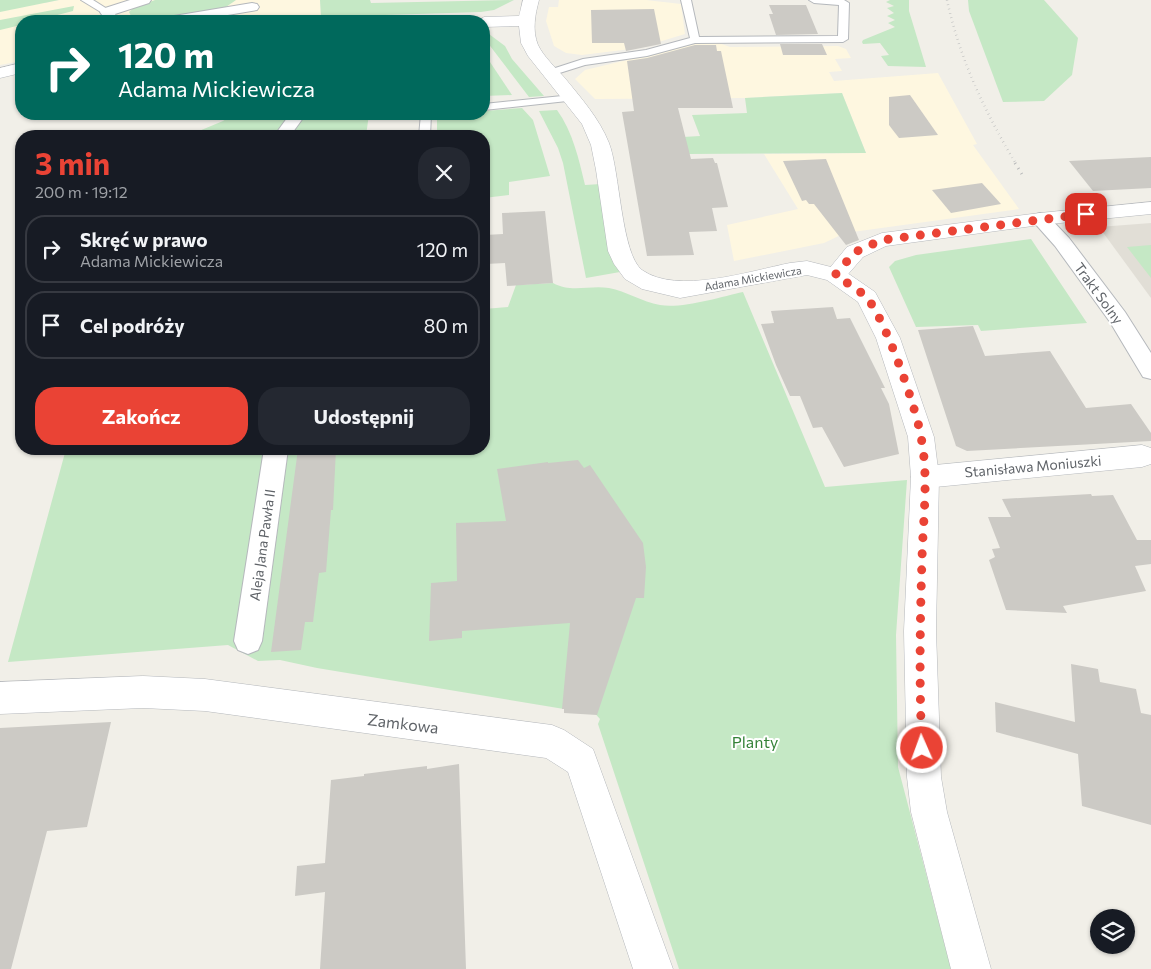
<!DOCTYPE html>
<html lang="pl">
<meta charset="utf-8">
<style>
body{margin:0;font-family:Commissioner,sans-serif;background:#242831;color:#f1f3f6;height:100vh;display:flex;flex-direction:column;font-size:19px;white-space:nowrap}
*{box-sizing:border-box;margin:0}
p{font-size:16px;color:#9ea1a6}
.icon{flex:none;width:28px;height:28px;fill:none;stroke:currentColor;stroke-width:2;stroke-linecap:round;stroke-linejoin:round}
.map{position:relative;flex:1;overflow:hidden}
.side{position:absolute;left:15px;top:130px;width:475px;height:325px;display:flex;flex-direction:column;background:#171b24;border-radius:20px;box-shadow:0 1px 4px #0004}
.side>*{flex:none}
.guide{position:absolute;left:15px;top:15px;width:475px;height:105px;border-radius:20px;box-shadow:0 1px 4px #0004;background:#00695c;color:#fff;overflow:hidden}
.controls{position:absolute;left:1090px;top:909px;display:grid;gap:10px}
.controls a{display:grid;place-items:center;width:45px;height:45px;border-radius:50%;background:#171b24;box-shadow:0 1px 4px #0004;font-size:25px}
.pin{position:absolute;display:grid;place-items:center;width:42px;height:42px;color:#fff;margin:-21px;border-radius:10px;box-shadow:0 2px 8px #0006}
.me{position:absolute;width:55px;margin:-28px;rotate:358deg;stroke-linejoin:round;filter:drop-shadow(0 0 4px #0008)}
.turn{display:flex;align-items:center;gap:18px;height:105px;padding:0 20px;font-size:22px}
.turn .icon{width:65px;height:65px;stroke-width:2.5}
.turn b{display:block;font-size:35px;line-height:42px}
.round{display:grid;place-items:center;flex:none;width:52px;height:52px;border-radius:20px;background:#242831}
.summary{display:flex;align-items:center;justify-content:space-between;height:85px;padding:0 20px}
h1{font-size:30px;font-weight:700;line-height:38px;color:#ea4335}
.cta{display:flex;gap:10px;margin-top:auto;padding:10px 20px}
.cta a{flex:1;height:58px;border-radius:20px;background:#ea4335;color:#fff;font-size:20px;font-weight:700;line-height:58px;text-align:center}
.cta a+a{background:#242831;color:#f1f3f6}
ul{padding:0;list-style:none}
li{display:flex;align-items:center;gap:15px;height:68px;margin:0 10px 8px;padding:0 10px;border:2px solid #363941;border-radius:20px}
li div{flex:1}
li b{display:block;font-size:19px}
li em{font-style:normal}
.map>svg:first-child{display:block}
.commercial{fill:#fef7e0}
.education{fill:#e1ded6}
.green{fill:#c5e8c5}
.building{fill:#cccac5}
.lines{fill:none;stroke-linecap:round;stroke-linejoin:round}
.service-casing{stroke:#b5b8bc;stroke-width:2}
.pedestrian-casing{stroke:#b5b8bc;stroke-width:2}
.minor-casing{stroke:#b5b8bc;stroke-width:1}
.tertiary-casing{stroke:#b5b8bc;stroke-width:1}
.service{fill:#fff;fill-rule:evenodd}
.pedestrian{fill:#fff;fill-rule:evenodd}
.minor{fill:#fff;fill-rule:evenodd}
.tertiary{fill:#fff;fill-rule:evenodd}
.rail-far1{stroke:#b6b7b8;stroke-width:2.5;stroke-dasharray:0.5 4;stroke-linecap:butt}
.rail{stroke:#b6b7b8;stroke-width:3;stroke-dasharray:1 5;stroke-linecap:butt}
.route{stroke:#ea4335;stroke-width:9;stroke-dasharray:0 16.2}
.labels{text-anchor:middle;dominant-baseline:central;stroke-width:4;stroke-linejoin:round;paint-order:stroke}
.far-street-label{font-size:11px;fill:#5f6368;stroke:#fff}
.street-label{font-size:14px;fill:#5f6368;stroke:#fff}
.near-street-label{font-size:16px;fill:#5f6368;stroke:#fff}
.near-park-label{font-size:16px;fill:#348238;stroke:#fff}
</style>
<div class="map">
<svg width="1151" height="969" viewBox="0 0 1151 969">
<rect width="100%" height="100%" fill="#f1efe8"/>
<!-- commercial -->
<g class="commercial">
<polygon points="59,0 320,0 321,17 236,21 21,21 21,61 0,65 0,2 45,3"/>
<polygon points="559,0 646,0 681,4 685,34 639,48 582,55 566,53 554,46 546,21 549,7 558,7"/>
<polygon points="703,42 719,43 730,47 838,46 846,49 851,58 835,59 842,71 829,72 834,81 938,73 977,144 973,145 1019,209 845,233 824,243 734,261 727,225 798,209 764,154 866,153 842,93 745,98 595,99 575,79 585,70"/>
</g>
<!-- education -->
<polygon class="education" points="1151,223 1151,298 1099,227"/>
<!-- green -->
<g class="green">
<polygon points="0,0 59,0 0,12"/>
<path d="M155,0H236C233,2 229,5 226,7C214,13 144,22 132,18L129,12L133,8Z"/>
<polygon points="320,0 370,0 371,3 514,0 494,10 481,12 321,17"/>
<polygon points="890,0 909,0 909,11 926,67 888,66 881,56 889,55 880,43 863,44 862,42 863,40 895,27 888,23 895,20 887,16 894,13 887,8 894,6 886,2"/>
<polygon points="968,0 1044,0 1078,38 1072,75 1044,101 1003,102 969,11"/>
<polygon points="74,6 73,11 34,21 21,21 21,25 0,30 0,20"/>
<polygon points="489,34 505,46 512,59 544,96 529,97 484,38"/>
<polygon points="484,53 512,95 484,96"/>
<polygon points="842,93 866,153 688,154 683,137 700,136 692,115 747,113 745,98"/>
<polygon points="522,108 533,120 550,176 509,182 509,195 484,198 484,136 437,136 437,115 484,114 484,111"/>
<path d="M557,110C573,132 579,160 585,185L601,184L620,272L586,278L563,163L558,148L539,111Z"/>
<polygon points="233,114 369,114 366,136 187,136 223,121"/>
<polygon points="1031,239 1087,323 981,331 978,325 916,327 889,267 895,261 916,255"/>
<polygon points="1151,245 1151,278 1127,247"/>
<path d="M553,283C571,293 589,285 609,288C626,291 642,302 660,305C681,309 721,297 743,292L825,487L907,480L896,635L898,767L951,969H679L598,724L600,719L591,709L564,713V709L317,668L280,660L258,661L228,645L8,662L66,449H484V309L508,307L516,285Z"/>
</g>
<!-- building -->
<g class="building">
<polygon points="769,5 806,5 818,34 776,35 769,14 773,14"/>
<polygon points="654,9 661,44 626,51 624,43 592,43 591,10"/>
<polygon points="780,44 822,44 827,55 783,55"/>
<polygon points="695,45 716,45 717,51 721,51 733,108 678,108 691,159 713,158 715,163 717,163 728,207 712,208 717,231 689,232 694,255 647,256 622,112 634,111 627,61 647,58"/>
<polygon points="910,95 938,135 899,138 892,129 889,125 889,97"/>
<polygon points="1151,157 1151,188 1093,191 1069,161"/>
<polygon points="826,159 859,240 846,245 814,204 809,204 806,200 802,201 783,161"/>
<polygon points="982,183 1001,204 951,213 932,190"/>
<polygon points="545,211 553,283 507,286 505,263 486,264 485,235 503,234 502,213"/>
<polygon points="833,307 837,319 850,318 885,388 881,388 889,404 899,454 844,467 822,427 813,428 800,396 790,396 776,365 761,324 774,323 771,311"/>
<polygon points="973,326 985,356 1050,351 1086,408 1131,404 1151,433 1151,441 967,451 956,446 918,330"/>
<polygon points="298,449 336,449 333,510 331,510 326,572 319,573 313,622 305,622 301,650 271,652"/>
<polygon points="578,460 584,468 590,465 643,543 646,567 644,598 636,598 597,715 564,713 564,709 562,709 570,623 462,631 462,638 429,641 431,583 457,581 456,523 506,521 497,469 548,462 548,463"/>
<polygon points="1091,494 1092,496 1113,495 1137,540 1151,540 1151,564 1135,566 1146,591 1063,606 1067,613 1006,610 989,560 995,557 992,549 1000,548 988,517 1011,517 1002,499"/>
<polygon points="1071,664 1098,669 1100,682 1136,689 1141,713 1151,715 1151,825 1082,806 1078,754 996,732 995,702 1075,722"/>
<polygon points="111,722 87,827 47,831 11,969 0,969 0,728"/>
<polygon points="459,764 466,969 320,969 325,892 295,896 297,866 325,863 331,780 364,776 364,774 395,770 427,766 427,769"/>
</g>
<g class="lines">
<defs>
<g id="service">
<polygon points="81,0 93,0 112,12 107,15 104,14"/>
<polygon points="681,0 691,0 699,37 838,36 839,5 814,3 809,0 844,0 849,3 848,39 843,42 695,43 647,56 585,65 550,76 545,73 546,71 583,59 646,50 690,38"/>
<polygon points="572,95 577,98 576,100 484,110 484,104"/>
<polygon points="376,114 397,114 396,116 377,117"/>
<polygon points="421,114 431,114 430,136 419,136"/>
</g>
<g id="pedestrian">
<polygon points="130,0 151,0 149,3 115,14 120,21 106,21 100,12 102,9"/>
<polygon points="252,3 257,4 259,7 257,10 192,21 161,21 163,18 168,17"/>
<polygon points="290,114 306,114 290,136 274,136"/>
<polygon points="1040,213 1047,215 1069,238 1125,312 1151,353 1151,379 1143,377 1110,322 1055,246 1031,219 1033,215"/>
<polygon points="264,449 288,449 262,641 258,650 248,654 238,650 234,641"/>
</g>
<g id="minor">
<polygon points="1151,202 1151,214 1040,225 886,246 863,257 843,280 835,282 827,280 824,275 847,247 882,233 1040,213"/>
<polygon points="1142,445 1151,448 1151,464 1142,467 925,488 915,485 911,477 915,469 925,466"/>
<polygon points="143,676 205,679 552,725 564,730 593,749 673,969 633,969 568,772 546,758 205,711 143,708 0,714 0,682"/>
</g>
<g id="tertiary">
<path d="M523,0H539C535,15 532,30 538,45C544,57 555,67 564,77C581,98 599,118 609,143C620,171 621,254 642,270C677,295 750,271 790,263L807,261L843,270L875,292L900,338L934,437L939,477L936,631L941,777L947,812L991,969H951L911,812L907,777L904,631L911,477L908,437L876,338L858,302L827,280L807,275L680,298L642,289L625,279L614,264L608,251L596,170L591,145L582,124L528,56L521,43L519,26L484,27V21H477L484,17L519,16Z"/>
<polygon points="21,63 21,73 0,78 0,68"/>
</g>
</defs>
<!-- service casing -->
<use href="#service" class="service-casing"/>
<!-- pedestrian casing -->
<use href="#pedestrian" class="pedestrian-casing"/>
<!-- minor casing -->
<use href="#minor" class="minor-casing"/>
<!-- tertiary casing -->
<use href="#tertiary" class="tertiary-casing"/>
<!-- service -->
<use href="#service" class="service"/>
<!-- pedestrian -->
<use href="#pedestrian" class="pedestrian"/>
<!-- minor -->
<use href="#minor" class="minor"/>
<!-- tertiary -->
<use href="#tertiary" class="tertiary"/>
<!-- rail-far1 -->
<path class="rail-far1" d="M947,0C960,60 985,112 1016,164"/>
<!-- rail -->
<polyline class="rail" points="1015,163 1023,176"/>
</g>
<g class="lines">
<!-- route -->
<path class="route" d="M922,748C919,685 920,622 922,559C923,519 929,477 921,437C917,410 884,315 866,297C857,288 845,282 835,275L855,252L882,240L1086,214"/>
</g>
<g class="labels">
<!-- far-street labels -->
<g class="far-street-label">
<text transform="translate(753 278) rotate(-10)">Adama Mickiewicza</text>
</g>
<!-- street labels -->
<g class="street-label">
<text transform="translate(1099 293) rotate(54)">Trakt Solny</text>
<text transform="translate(1033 466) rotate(-5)">Stanisława Moniuszki</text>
<text transform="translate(262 545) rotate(-82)">Aleja Jana Pawła II</text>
</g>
<!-- near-street labels -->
<g class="near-street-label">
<text transform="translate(403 723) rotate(7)">Zamkowa</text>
</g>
<!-- near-park labels -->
<g class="near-park-label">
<text x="755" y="741">Planty</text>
</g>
</g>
</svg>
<div class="controls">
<a><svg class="icon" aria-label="layers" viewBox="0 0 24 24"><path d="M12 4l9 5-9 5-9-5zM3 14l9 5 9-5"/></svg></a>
</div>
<div class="pin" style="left:1086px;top:214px;background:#d93025"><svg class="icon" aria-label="arrive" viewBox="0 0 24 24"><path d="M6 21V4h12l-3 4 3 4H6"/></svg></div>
<svg class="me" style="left:922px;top:748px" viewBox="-20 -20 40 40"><circle r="17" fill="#ea4335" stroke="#fff" stroke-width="3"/><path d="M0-11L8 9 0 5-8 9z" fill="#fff"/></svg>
<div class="guide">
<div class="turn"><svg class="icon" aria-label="right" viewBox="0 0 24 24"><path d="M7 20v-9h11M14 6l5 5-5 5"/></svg><div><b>120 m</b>Adama Mickiewicza</div></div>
</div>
<section class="side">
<div class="summary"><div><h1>3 min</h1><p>200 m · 19:12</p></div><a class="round"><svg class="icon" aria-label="close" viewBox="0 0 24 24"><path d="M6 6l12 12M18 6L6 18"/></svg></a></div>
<ul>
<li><svg class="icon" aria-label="right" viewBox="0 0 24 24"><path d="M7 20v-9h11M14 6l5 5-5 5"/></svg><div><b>Skręć w prawo</b><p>Adama Mickiewicza</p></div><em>120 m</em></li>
<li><svg class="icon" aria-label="arrive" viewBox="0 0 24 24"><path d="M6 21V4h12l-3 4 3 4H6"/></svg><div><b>Cel podróży</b></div><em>80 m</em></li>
</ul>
<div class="cta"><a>Zakończ</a><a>Udostępnij</a></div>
</section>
</div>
